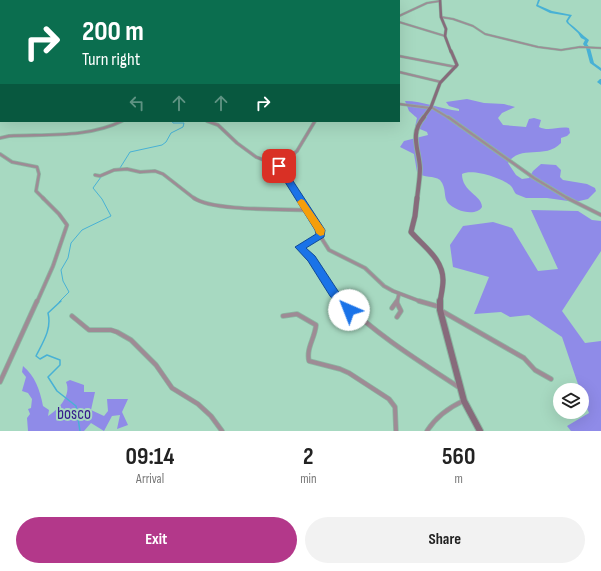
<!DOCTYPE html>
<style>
body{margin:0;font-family:"Sofia Sans Condensed",sans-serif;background:#f2f2f2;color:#222;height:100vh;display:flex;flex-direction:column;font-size:15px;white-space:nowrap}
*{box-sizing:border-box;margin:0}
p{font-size:13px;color:#767676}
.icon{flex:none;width:22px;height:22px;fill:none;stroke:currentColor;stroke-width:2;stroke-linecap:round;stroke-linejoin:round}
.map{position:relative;height:431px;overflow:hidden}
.side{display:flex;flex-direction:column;background:#fff;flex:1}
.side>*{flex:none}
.top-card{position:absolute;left:0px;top:0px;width:400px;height:122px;box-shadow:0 4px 16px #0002;background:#0b6e4f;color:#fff;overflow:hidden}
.controls{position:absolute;left:553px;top:383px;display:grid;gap:8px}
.controls a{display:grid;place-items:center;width:36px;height:36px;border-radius:50%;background:#fff;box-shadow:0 4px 16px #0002;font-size:20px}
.pin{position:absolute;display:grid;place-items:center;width:34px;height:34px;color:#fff;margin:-17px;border-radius:8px;box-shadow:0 2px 6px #0006}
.me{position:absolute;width:44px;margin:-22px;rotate:316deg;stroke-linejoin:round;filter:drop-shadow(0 0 3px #0008)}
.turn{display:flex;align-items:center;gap:14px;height:84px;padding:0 16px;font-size:18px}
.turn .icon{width:52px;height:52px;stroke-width:2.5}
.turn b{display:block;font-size:28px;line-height:34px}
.lanes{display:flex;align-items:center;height:38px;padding:0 16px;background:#0003;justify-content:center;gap:20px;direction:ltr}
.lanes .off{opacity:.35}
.eta{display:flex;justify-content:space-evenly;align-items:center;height:68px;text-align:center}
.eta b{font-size:24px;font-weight:700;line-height:28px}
.cta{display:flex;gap:8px;margin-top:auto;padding:8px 16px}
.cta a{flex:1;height:46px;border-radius:24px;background:#b3388a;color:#fff;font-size:16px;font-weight:700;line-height:46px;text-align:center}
.cta a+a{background:#f2f2f2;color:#222}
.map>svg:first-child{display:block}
.forest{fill:#8f8be8}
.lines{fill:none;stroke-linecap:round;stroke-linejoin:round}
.stream-far1{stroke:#48b1d5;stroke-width:1}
.stream{stroke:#48b1d5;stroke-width:1.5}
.river{fill:#48b1d5;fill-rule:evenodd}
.minor-far4-casing{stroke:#8bb7a2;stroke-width:2.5}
.minor-far3-casing{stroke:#8bb7a2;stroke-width:3}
.minor-far2-casing{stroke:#8bb7a2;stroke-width:4}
.minor-far1-casing{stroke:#8bb7a2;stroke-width:4.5}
.minor-casing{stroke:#8bb7a2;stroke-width:5.5}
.secondary-far4-casing{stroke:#8bb7a2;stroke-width:3.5}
.secondary-far3-casing{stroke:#8bb7a2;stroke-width:4}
.secondary-far2-casing{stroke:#8bb7a2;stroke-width:5.5}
.secondary-far1-casing{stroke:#8bb7a2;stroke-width:6}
.secondary-casing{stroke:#8bb7a2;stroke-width:8}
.minor-far4{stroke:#9e8b95;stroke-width:1.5}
.minor-far3{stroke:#9e8b95;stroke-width:2}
.minor-far2{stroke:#9e8b95;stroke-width:2.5}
.minor-far1{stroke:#9e8b95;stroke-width:3}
.minor{stroke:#9e8b95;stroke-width:4}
.secondary-far4{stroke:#876b7b;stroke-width:2.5}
.secondary-far3{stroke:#876b7b;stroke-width:3}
.secondary-far2{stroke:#876b7b;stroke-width:4}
.secondary-far1{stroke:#876b7b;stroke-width:5}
.secondary{stroke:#876b7b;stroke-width:6}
.route{fill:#1a73e8;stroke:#114b97}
.slow{fill:#f59e0b}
.labels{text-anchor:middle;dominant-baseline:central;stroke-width:4;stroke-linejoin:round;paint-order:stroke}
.near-park-label{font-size:17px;fill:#38208c;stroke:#a7d9c1}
</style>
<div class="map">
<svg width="601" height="431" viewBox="0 0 601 431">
<rect width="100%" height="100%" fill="#a7d9c1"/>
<!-- forest -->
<g class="forest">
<path d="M467,99L484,103L504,104L515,107L502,113L498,118L503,125L526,127L529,119L534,118L541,120L539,127C549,132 558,126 569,128L570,133L567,136L561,138V143C545,160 520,144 508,163L516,175L522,179L529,178L533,171L541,164L556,165L561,170L560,177L563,180L587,184L595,188L596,191L588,199L575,202L547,198H526L516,194C514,192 513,188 511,186C503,178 472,168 462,174C462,192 482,195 482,207C476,217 455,211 448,203C443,197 447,188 440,180C434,175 424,179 417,172L414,154L400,147L404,141L428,135L427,132L415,127L417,118L409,111L405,101C424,101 440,109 459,111V109L449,106L446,102Z"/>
<polygon points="531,210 578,211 592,220 601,221 601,251 562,311 585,343 601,341 601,431 571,431 567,426 589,413 582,395 582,390 580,390 562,337 529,315 510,317 501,312 474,314 489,277 453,267 450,245 463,226 493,222 512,228 538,271 558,269"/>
<path d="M23,366C35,376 40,390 43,406L49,410L48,416C58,410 72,395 66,382L70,380L84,385V392H95L91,410L104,416L108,411L107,399H128L122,412L128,425L117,429L120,415L112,416L104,431L91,423L84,431H28L27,418L30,414L28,409L31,408L32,399L28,393L22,391L26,377L22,372Z"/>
</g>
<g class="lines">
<!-- stream-far1 -->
<g class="stream-far1">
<polyline points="120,168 130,152 162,145 166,142 171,133 183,127 184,123 173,123 172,121"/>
<polyline points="59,302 69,292 63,281 61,270 68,258 71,243 82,230 111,216 102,199 93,188 101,177"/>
</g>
<!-- stream -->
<path class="stream" d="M61,301L48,313C52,329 43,342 36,356L40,359L47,355L60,360V365L48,377L57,391L76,406L80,431"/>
<!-- river -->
<g class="river">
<path d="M538,0H540L538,5L552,11L572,15L568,21L569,23C576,28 582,35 589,40L587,44L590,48L594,63L601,68V71L590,63L586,48L583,44L585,40L581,38L578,33L567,23L566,21L569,16L550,13L536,6Z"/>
<polygon points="600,79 601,79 601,85 597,82"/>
</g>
<defs>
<g id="minor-far4">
<polyline points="345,0 350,1"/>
<polyline points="92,1 100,0"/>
<polyline points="195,1 200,0"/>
<polyline points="399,16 427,3 440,1"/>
<polyline points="441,17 453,19 473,26 485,34 538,47 561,50 580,47 601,48"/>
<polyline points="399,22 445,36"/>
</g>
<g id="minor-far3">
<polyline points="399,56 456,67"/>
<polyline points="399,72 441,82"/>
<polyline points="399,104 430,108"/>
<polyline points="431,107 449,118"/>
</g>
<g id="minor-far2">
<polyline points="448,117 534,178 569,199"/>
<polyline points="207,121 218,125 237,143 256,157 279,166 300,199"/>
<path d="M0,138L9,136C46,134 88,138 122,121"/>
<polyline points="0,154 12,162 37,167 39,174 36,191 44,199"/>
<polyline points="279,166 297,151 315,121"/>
<polyline points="95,175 100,176 114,170 127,169 140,172 155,171 163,174 195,199"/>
</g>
<g id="minor-far1">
<path d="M194,198C211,211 283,209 307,210"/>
<polyline points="300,198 320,230 322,239 329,250 365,268 384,286 393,291 422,302"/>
<polyline points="567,198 601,215"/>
<path d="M321,235L300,247C316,264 326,286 343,302"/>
<polyline points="37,302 53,266 67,225 59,214 43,198"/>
<polyline points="397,302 399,294"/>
</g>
<g id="minor">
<path d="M342,301C377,335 419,361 460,388"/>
<polyline points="419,301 440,307"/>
<polyline points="397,303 401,311 397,317"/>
<polyline points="392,308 397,301"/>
<polyline points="440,310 524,358 535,370 551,379"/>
<polyline points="72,316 89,330 111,330 117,332 131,340 156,365 172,388 198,404 211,416 222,431"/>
<path d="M283,316L297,314L316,325C315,338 306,348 309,361L340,369L349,373L389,399L395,407L396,431"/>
<polyline points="0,382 37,301"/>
<path d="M427,431C436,417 448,408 463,401"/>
</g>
<polyline id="secondary-far4" points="440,0 441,17 446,29 445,36 451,52"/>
<polyline id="secondary-far3" points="423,118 431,107 440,83 457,65 451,51"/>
<path id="secondary-far2" d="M417,199C418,189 420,178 420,168C419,149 409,134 424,117"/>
<path id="secondary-far1" d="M417,198L415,216L411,232C424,247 443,259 443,280C443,288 441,295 440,302"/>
<polyline id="secondary" points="440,301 440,310 464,401 480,431"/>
</defs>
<!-- minor-far4 casing -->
<use href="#minor-far4" class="minor-far4-casing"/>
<!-- minor-far3 casing -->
<use href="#minor-far3" class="minor-far3-casing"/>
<!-- minor-far2 casing -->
<use href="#minor-far2" class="minor-far2-casing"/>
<!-- minor-far1 casing -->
<use href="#minor-far1" class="minor-far1-casing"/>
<!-- minor casing -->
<use href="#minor" class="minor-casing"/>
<!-- secondary-far4 casing -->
<use href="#secondary-far4" class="secondary-far4-casing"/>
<!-- secondary-far3 casing -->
<use href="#secondary-far3" class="secondary-far3-casing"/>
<!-- secondary-far2 casing -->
<use href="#secondary-far2" class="secondary-far2-casing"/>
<!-- secondary-far1 casing -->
<use href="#secondary-far1" class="secondary-far1-casing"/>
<!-- secondary casing -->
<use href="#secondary" class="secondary-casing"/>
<!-- minor-far4 -->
<use href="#minor-far4" class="minor-far4"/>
<!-- minor-far3 -->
<use href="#minor-far3" class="minor-far3"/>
<!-- minor-far2 -->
<use href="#minor-far2" class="minor-far2"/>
<!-- minor-far1 -->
<use href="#minor-far1" class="minor-far1"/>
<!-- minor -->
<use href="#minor" class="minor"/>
<!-- secondary-far4 -->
<use href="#secondary-far4" class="secondary-far4"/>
<!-- secondary-far3 -->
<use href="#secondary-far3" class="secondary-far3"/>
<!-- secondary-far2 -->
<use href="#secondary-far2" class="secondary-far2"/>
<!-- secondary-far1 -->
<use href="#secondary-far1" class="secondary-far1"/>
<!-- secondary -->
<use href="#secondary" class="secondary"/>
</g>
<!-- route -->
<polygon class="route" points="276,164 282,164 325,230 324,237 306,248 315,256 338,291 353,307 355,310 353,313 345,313 330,296 308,261 295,247 316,234 315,230 275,166"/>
<!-- slow -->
<polygon class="slow" points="301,199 304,200 325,230 324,235 320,236 316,233 315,230 297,202"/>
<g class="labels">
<!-- near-park labels -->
<g class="near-park-label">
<text x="74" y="414">bosco</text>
</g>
</g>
</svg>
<div class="controls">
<a><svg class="icon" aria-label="layers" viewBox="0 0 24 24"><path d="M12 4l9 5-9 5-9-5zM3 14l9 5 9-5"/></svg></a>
</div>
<div class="pin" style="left:279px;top:166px;background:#d93025"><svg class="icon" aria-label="arrive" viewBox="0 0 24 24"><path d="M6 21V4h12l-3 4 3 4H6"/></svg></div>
<svg class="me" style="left:349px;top:310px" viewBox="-20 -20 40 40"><circle r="19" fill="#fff"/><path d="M0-13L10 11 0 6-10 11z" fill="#1a73e8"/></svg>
<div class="top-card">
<div class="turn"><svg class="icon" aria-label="right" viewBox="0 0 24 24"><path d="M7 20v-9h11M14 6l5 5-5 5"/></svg><div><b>200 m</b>Turn right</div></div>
<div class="lanes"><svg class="icon off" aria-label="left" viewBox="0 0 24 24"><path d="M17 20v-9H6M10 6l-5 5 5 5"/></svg><svg class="icon off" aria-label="ahead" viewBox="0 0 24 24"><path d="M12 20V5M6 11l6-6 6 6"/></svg><svg class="icon off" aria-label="ahead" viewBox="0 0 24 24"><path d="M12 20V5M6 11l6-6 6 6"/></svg><svg class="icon" aria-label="right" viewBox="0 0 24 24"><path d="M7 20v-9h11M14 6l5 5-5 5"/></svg></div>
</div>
</div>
<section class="side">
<div class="eta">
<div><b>09:14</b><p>Arrival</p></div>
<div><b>2</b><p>min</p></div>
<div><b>560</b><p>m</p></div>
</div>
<div class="cta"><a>Exit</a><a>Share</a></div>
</section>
